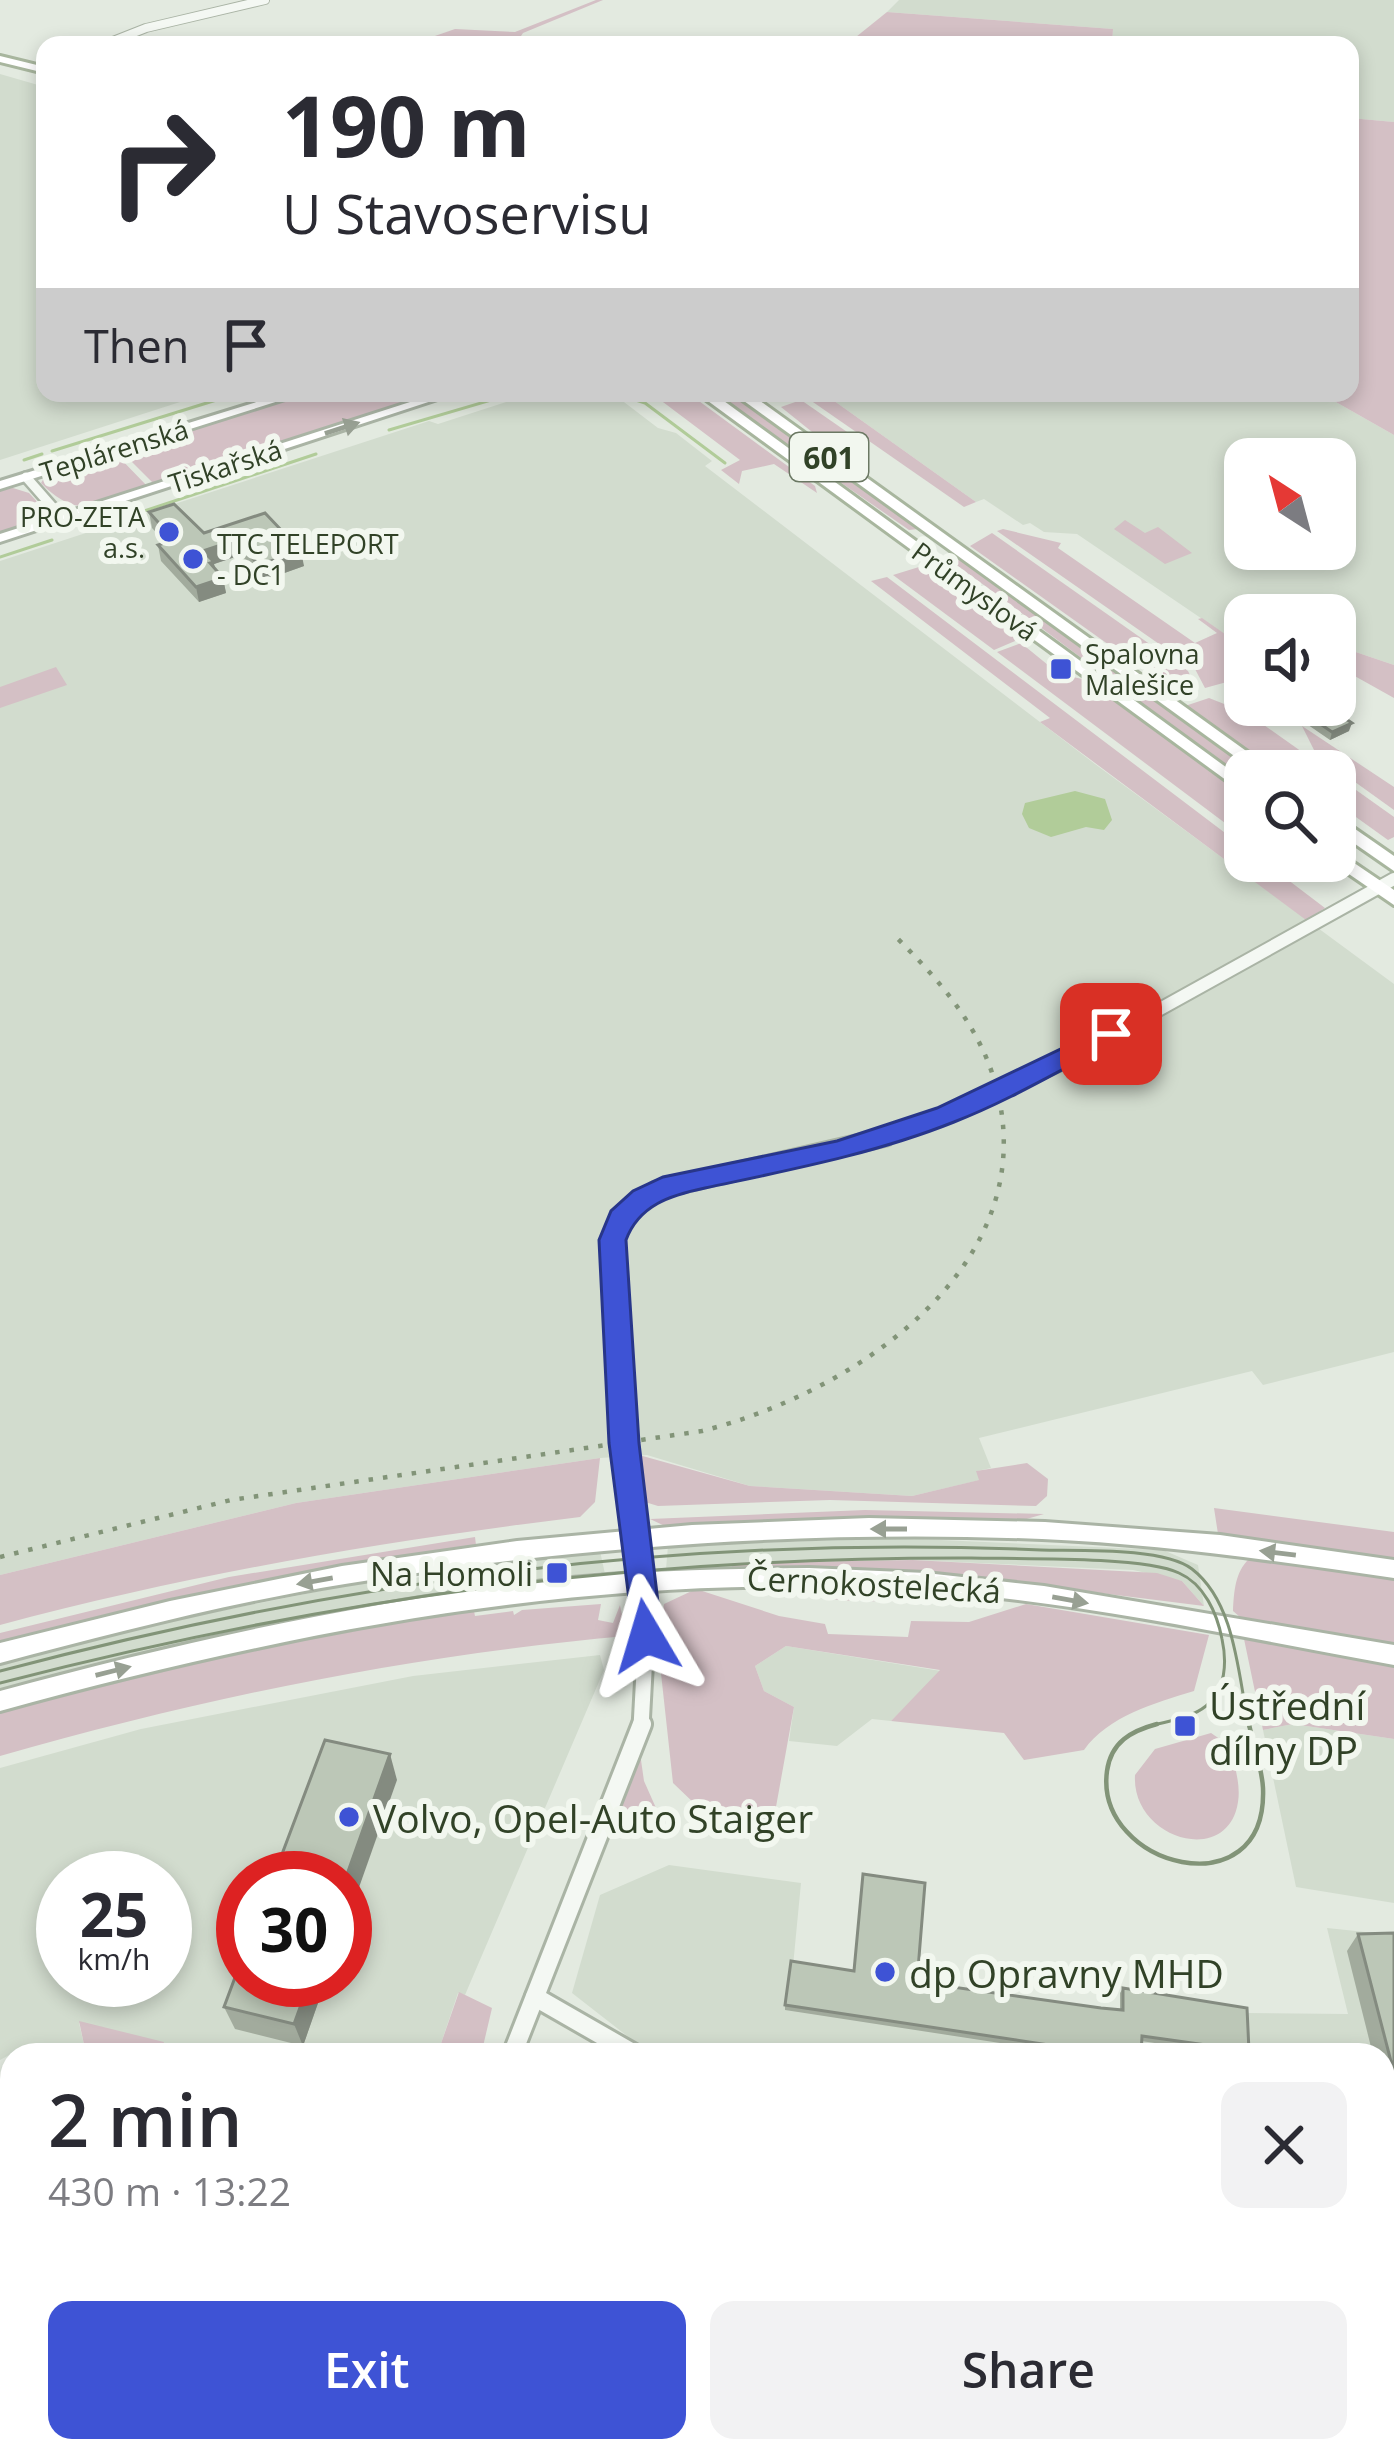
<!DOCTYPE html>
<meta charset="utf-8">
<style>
body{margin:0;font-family:"Open Sans",sans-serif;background:#f2f2f3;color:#2b2b33;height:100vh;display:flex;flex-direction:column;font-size:45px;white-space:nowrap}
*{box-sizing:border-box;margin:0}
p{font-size:39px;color:#7c7c81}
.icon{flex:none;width:66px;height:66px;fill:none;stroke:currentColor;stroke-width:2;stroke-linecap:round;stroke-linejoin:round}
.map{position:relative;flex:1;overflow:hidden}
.panel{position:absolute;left:0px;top:2043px;width:1395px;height:420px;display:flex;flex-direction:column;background:#fff;border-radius:36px 36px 0 0;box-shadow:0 6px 18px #0003}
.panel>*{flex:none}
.banner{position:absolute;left:36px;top:36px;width:1323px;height:366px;border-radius:24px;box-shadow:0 6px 18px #0003;background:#fff;color:#2b2b33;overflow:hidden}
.needle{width:78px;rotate:324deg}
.tools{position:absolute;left:1224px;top:438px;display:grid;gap:24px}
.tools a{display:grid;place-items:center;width:132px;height:132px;border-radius:24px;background:#fff;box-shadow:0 6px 18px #0003;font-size:60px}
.speed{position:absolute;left:36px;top:1851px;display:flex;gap:24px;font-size:60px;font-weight:700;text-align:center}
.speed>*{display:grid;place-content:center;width:156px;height:156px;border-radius:50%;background:#fff;box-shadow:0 6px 18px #0003;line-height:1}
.speed small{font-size:30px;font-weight:400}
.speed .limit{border:18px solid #d22;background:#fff;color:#111}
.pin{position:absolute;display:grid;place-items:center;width:102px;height:102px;color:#fff;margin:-51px;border-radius:24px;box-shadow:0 6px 18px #0006}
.me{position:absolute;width:132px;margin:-66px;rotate:353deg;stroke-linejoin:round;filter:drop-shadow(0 0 9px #0008)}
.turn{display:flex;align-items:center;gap:42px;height:252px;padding:0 48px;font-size:54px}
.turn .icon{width:156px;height:156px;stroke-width:2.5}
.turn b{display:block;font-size:84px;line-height:102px}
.then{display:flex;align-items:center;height:114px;padding:0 48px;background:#0003;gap:24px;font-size:45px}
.round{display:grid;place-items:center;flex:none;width:126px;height:126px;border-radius:24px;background:#f2f2f3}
.headline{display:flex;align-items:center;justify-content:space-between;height:204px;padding:0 48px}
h1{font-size:72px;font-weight:600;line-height:90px}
.button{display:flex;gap:24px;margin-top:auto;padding:24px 48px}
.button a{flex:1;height:138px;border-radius:24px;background:#3e53d5;color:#fff;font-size:48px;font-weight:600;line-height:138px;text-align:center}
.button a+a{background:#f2f2f3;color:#2b2b33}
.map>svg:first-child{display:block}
.built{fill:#d2dcce;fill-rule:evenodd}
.green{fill:#d4c0c5}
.water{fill:#b1cc99}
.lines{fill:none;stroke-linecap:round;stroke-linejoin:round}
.stream{stroke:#b1cc99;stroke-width:3}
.street-far4-casing{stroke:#aab4a5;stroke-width:10}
.street-far3-casing{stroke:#aab4a5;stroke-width:14}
.street-far2-casing{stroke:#aab4a5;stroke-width:16}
.street-far1-casing{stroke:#aab4a5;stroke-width:21}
.street-casing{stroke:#aab4a5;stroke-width:24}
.secondary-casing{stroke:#aab4a5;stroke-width:6}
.primary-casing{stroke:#a8b69e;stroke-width:6}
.street-far4{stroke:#f4f8f3;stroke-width:8}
.street-far3{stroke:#f4f8f3;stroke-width:9}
.street-far2{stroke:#f4f8f3;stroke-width:12}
.street-far1{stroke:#f4f8f3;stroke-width:15}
.street{stroke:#f4f8f3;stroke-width:18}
.secondary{fill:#fff;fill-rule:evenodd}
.primary{fill:#fff;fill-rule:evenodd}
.tram-far1{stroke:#829478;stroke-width:3}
.tram{stroke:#829478;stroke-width:4.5}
.rail{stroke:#829478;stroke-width:4.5;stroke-dasharray:4.5 10;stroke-linecap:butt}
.wall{fill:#a2ab9d}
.shaded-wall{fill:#848b80}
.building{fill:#bcc7b7;stroke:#848b80;stroke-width:3}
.oneway{fill:#98a093}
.route{fill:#3e53d5;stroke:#28368a;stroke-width:3}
.poi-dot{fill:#3e53d5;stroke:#f2f7ef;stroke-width:4.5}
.labels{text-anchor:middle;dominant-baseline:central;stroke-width:12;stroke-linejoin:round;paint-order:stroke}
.far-street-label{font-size:27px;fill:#314227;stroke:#f2f7ef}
.far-poi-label{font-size:27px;fill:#314227;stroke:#f2f7ef;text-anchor:start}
.shield{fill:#f2f7ef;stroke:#6b7863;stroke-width:3}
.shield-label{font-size:30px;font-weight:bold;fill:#314227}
.poi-label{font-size:33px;fill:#314227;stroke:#f2f7ef;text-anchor:end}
.street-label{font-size:33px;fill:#314227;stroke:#f2f7ef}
.near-poi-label{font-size:39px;fill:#314227;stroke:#f2f7ef;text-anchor:start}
</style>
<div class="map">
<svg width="1394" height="2463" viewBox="0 0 1394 2463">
<rect width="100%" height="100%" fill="#e3eae0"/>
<!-- built -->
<g class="built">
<polygon points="899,0 1394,0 1394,122 1350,118 1350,45 1112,45 1113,29 887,12"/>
<polygon points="0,74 45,87 40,100 45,102 45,393 208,393 0,460"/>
<polygon points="592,393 620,399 658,428 676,433 712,461 705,466 1095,764 1394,984 1394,1352 1263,1385 1252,1371 979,1438 991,1468 977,1471 980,1480 912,1496 750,1486 647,1455 600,1458 296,1503 0,1575 0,561 429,421 438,424 512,400"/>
<path d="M823,393H1320L1394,435V665L1335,645V615H1245V648L1077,534L1044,532L1030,523L1023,525L984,499L976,502ZM1245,459H1335V549H1245Z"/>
<polygon points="896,1538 1163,1550 1198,1565 1204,1606 1182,1581 1133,1570 913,1560 666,1569 668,1546"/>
<polygon points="600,1551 605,1574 602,1576 601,1572 558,1577 388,1600 152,1651 0,1691 0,1664 160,1623 385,1578 386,1582"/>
<polygon points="786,1646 941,1671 891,1721 872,1719 837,1746 789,1741 794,1707 764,1691 755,1666"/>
<path d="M600,1655L604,1670L465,1995L458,1993L437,2055H160L164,2043L79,2023L85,2049L76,2055H27L22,2048L0,2060V1768L141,1729L413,1676ZM63,1878H165V1980H63ZM243,1878H345V1980H243Z"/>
<polygon points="1293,1724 1394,1739 1394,1903 1296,1887 1263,1730"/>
<polygon points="669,1865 801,1883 793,1966 916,1988 1120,2013 1120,1993 1244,2013 1348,2014 1327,1928 1394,1935 1394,2463 428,2463 434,2451 1383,2451 1383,2055 661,2055 631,2039 572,1993 600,1895"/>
</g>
<!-- green -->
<g class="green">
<polygon points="596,0 603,0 523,33 519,39 525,45 409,45 455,29 515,32"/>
<polygon points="887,12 1113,29 1112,45 846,45"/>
<polygon points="1350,118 1394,122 1394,435 1320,393 1350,393"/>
<polygon points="308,393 440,393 155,485 121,451"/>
<polygon points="651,393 688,393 815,486 817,493 774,464 742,471 739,484 721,470 740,460"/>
<polygon points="712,393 733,393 918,529 909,530"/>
<polygon points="800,393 823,393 976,502 964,507"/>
<polygon points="801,400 863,443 832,448 781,407"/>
<path d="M115,453L148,487C101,502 80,523 41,483L46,475Z"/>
<polygon points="13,488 29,493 42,507 42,515 0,534 0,489"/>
<polygon points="1125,520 1145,533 1158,527 1192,553 1165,564 1114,529"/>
<polygon points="1003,529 1061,543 1058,548 1195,643 1217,633 1198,619 1202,618 1245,648 1245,677 1205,688 1195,669 997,531"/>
<polygon points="992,533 1188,671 1197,689 1157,679 970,546"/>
<path d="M953,552L1256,771H1245V778C1143,706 1045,629 944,556Z"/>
<polygon points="919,567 996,613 1022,638 994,650 893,575"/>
<polygon points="887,577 1245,848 1245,861 1263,861 1325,908 1306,920 1040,722 1050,718 871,581"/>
<polygon points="1021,643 1059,674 1087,680 1245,796 1245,838 997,652"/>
<polygon points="1335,645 1394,665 1394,698 1335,665"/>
<polygon points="56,667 67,685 0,708 0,687"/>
<polygon points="1209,698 1247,713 1329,771 1276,771 1185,706"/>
<polygon points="1302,726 1394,787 1394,810 1316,754"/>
<polygon points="1335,775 1394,817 1394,837 1388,840 1335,802"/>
<polygon points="639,1455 750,1486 912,1496 979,1480 976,1471 1027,1463 1048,1479 1047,1496 1036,1506 830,1500 658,1506 645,1502"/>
<path d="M600,1458L595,1502L580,1517C383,1541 191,1574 0,1625V1575L296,1503Z"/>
<polygon points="1214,1508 1394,1532 1394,1558 1218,1534"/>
<polygon points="865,1510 1044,1514 1016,1522 808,1520 667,1527 650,1519"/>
<polygon points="475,1537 476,1545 255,1582 0,1643 0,1633 229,1577"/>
<path d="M1249,1559L1394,1579V1643L1240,1617L1233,1611C1234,1592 1235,1572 1249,1559Z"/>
<polygon points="913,1560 1157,1573 1182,1581 1204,1606 933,1572 731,1568 734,1563"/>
<path d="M774,1587L955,1595C909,1604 818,1605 774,1587Z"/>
<path d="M696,1589L779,1616L825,1624L828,1634L908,1637L911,1621L969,1622L1026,1604L1209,1635L1194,1691C1155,1703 1108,1716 1084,1750L1024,1760L1004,1733L891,1721L940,1670L786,1646L755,1666L764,1691L794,1707L774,1818L696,1805L673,1783L658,1646L664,1604Z"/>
<path d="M601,1604L598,1620L613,1623L620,1605L626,1636C413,1655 206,1697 0,1756V1712C156,1668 313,1634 474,1611L475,1616L513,1611L514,1615L522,1610Z"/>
<polygon points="1244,1639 1394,1664 1394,1739 1293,1724 1263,1730"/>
<path d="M1211,1733L1230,1746C1234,1764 1241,1784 1238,1802C1228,1868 1131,1839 1135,1775L1155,1749Z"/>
<polygon points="640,1753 644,1781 656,1808 649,1815 619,1821 616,1815"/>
<polygon points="459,1992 492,2008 481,2055 437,2055"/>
<polygon points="79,2021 164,2042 160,2055 76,2055 85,2049"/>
<polygon points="12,2132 12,2451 333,2451 326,2463 0,2463 0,2140"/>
</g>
<!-- water -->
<polygon class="water" points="1075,791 1105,799 1112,820 1104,830 1086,827 1051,837 1029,828 1022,814 1025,803"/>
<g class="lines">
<!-- stream -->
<g class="stream">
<polyline points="614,393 645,403 725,463"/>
<polyline points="389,430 515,393"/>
<polyline points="52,451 239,393"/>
<polyline points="24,460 42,454"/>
<polyline points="129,516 316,454"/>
<polyline points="95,526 115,520"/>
<polyline points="0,557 52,540"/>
</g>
<defs>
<polyline id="street-far4" points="103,45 146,28 265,0"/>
<polyline id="street-far3" points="26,477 62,518"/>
<polyline id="street-far2" points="876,1140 949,1115 1061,1064 1394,879"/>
<polyline id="street-far1" points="641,1727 646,1636 630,1517 612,1240 621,1218 656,1190 886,1137"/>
<g id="street">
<polyline points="535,1997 636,2055"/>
<polyline points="512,2055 642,1724"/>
<polyline points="345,2463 352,2451"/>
</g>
<g id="secondary">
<polygon points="286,393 304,393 0,489 0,481"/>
<polygon points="438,393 456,393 0,542 0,534"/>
<path d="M869,1518L1045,1522L1220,1535L1394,1560V1578C1277,1561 1160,1544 1042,1539C809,1530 576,1546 345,1584C229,1603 114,1633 0,1663V1643L170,1601L342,1566L517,1541L692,1525Z"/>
<path d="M809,1568L926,1573L1044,1586L1394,1645V1665C1239,1637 1083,1602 926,1591C611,1569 302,1628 0,1711V1691C188,1640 378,1598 572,1578C651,1570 730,1569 809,1568Z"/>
</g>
<g id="primary">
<polygon points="0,56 45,67 45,73 0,62"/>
<polygon points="697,393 713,393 1245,781 1245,794"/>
<polygon points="733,393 749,393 1274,771 1255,771"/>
<polygon points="1335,815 1394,856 1394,871 1335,830"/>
<polygon points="1335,850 1394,890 1394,905 1330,861 1335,861"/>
</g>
</defs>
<!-- street-far4 casing -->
<use href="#street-far4" class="street-far4-casing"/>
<!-- street-far3 casing -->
<use href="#street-far3" class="street-far3-casing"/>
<!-- street-far2 casing -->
<use href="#street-far2" class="street-far2-casing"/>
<!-- street-far1 casing -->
<use href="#street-far1" class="street-far1-casing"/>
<!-- street casing -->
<use href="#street" class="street-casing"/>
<!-- secondary casing -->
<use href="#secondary" class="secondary-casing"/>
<!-- primary casing -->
<use href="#primary" class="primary-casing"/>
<!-- street-far4 -->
<use href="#street-far4" class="street-far4"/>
<!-- street-far3 -->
<use href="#street-far3" class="street-far3"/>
<!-- street-far2 -->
<use href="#street-far2" class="street-far2"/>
<!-- street-far1 -->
<use href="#street-far1" class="street-far1"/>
<!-- street -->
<use href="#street" class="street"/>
<!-- secondary -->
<use href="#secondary" class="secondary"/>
<!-- primary -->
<use href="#primary" class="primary"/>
<!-- tram-far1 -->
<g class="tram-far1">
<path d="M0,1671C342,1581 687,1534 1041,1550C1078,1551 1163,1547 1192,1569C1236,1603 1238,1676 1249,1727"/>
<path d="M0,1683C330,1598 630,1557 971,1558C1016,1559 1144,1556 1179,1573C1204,1584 1217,1613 1222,1639C1227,1662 1226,1690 1206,1706C1190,1719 1166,1721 1147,1727"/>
</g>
<!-- tram -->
<path class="tram" d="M1157,1724C1131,1731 1111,1742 1107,1771C1094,1867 1268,1912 1263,1788C1262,1767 1253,1745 1249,1724"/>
<!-- rail -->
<path class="rail" d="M0,1557L231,1500L702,1431C854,1393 1050,1264 994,1079C977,1023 938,979 897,938"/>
</g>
<!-- wall -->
<g class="wall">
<polygon points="149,512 204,533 265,513 304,566 262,581 238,556 214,564 215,569 223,578 226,593 199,602 161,561 158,545 166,543 152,528"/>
<polygon points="1279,705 1325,705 1349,731 1330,740"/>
<polygon points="1394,1933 1394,2139 1383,2095 1383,2055 1373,2055 1347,1951 1358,1934"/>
<polygon points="854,1971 917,1982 1101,2008 1120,2010 1120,1993 1123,1988 1249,2051 1246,2055 1237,2055 1141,2041 1141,2055 1078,2055 785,2010 785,2005"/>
<polygon points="243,1980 326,1980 303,2046 235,2029 224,2007"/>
</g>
<!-- shaded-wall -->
<g class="shaded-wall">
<polygon points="236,540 238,556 214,564 217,577 203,551"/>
<polygon points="301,551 304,566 262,581 259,565"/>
<polygon points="223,578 226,593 199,602 196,587"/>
<polygon points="1352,723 1349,731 1330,740 1332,732"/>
<polygon points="390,1754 397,1780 345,1927 345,1880"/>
<polygon points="310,1980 326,1980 303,2046 294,2024"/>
</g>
<!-- building -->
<g class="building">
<polygon points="174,504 204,533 265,513 301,551 259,565 236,540 203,551 214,562 210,563 223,578 196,587 158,545 174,540 149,512"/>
<polygon points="1293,705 1325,705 1352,723 1332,732"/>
<polygon points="325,1740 390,1754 345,1880 345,1878 273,1878"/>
<polygon points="863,1874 925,1883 917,1982 1101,2008 1123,2010 1123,1988 1247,2008 1249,2051 1142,2036 1141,2055 1115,2055 785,2005 791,1961 854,1971"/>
<polygon points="1394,1933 1394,2073 1358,1934"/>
<polygon points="243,1956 243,1980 310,1980 294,2024 224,2007"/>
<polygon points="543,2451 971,2451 990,2463 537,2463"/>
</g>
<!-- one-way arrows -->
<defs><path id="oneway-solid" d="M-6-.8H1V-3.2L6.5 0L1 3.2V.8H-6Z" transform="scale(3)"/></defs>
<g class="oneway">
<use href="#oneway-solid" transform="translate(342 428) rotate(-18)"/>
<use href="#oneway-solid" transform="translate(889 1529) rotate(180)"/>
<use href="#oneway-solid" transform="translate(1278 1553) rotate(-173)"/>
<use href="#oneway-solid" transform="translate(315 1581) rotate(170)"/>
<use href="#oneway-solid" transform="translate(1070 1600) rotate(10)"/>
<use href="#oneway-solid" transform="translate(113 1671) rotate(-14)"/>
</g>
<!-- route -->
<path class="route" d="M1111,1025L1119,1028L1123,1034L1119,1040C1065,1067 1011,1100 954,1122C874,1154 789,1170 705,1188C671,1195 639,1205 626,1240L639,1443L662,1636L658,1646L646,1650L635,1646L609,1443L599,1240L611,1211L633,1191L663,1177L837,1141L937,1108Z"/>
<!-- markers -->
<g class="poi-dot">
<circle cx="169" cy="532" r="12"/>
<circle cx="193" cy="559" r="12"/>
<rect x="1049" y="657" width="24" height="24" rx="6"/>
<rect x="545" y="1561" width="24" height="24" rx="6"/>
<rect x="1173" y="1714" width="24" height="24" rx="6"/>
<circle cx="349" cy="1817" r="12"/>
<circle cx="885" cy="1972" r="12"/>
</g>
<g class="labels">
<!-- far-street labels -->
<g class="far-street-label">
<text transform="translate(114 450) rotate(-17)">Teplárenská</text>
<text transform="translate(225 466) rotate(-18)">Tiskařská</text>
<text transform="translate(975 591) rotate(36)">Průmyslová</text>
</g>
<!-- far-poi labels -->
<g class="far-poi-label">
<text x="145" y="516" text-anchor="end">PRO-ZETA<tspan x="145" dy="31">a.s.</tspan></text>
<text x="217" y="543">TTC TELEPORT<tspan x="217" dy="31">- DC1</tspan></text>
<text x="1085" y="653">Spalovna<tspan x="1085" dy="31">Malešice</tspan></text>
</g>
<!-- shield labels -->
<rect class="shield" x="790" y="433" width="78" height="48" rx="9"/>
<g class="shield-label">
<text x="829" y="457">601</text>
</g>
<!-- poi labels -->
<g class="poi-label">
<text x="533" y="1573">Na Homoli</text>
</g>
<!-- street labels -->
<g class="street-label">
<text transform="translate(874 1584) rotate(3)">Černokostelecká</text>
</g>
<!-- near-poi labels -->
<g class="near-poi-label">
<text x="1209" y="1704">Ústřední<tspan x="1209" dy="45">dílny DP</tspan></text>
<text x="373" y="1817">Volvo, Opel-Auto Staiger</text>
<text x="909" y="1972">dp Opravny MHD</text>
</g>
</g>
</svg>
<div class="tools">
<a><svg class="needle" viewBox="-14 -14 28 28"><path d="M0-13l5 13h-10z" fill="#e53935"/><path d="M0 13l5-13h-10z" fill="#7c7c81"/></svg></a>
<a><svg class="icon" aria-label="sound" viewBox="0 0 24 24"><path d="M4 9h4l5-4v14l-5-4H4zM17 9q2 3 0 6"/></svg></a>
<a><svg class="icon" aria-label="search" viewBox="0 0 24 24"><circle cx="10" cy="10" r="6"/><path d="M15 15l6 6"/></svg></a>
</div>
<div class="speed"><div>25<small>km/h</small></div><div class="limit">30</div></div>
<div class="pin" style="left:1111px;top:1034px;background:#d93025"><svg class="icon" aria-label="arrive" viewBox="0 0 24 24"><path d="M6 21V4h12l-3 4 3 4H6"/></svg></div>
<svg class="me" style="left:646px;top:1636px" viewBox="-20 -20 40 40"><path d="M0-17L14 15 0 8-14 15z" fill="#3e53d5" stroke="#fff" stroke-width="4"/></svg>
<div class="banner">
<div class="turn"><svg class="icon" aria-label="right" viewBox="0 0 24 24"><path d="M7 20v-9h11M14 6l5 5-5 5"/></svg><div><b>190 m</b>U Stavoservisu</div></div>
<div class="then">Then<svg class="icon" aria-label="arrive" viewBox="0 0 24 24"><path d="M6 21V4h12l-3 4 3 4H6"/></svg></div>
</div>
<section class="panel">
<div class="headline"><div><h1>2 min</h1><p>430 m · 13:22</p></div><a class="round"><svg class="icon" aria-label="close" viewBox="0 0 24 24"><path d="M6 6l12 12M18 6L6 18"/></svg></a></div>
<div class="button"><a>Exit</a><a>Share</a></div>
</section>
</div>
